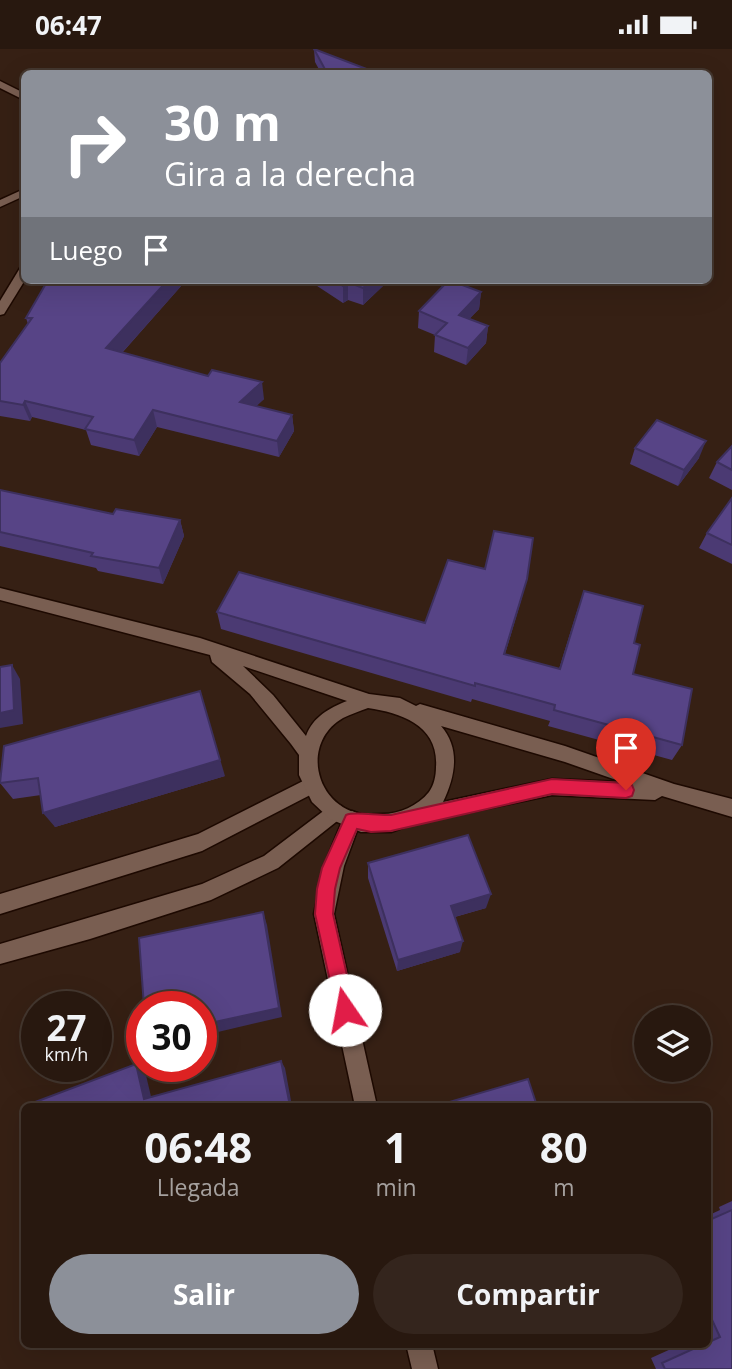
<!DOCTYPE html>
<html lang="es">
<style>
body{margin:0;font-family:"Open Sans",sans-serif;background:#34251d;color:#f1f3f6;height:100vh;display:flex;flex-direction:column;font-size:26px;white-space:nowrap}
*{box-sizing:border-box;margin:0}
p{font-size:23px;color:#a5a09e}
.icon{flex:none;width:38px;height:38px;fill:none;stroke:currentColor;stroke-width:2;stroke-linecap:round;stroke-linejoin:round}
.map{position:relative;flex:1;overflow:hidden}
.sheet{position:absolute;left:21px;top:1054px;width:690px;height:245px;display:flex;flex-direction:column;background:#28180f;border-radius:10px;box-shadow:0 7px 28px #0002,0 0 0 2px #44372f}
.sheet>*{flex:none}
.banner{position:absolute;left:21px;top:21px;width:691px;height:214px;border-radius:10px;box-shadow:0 7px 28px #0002,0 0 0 2px #44372f;background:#8c9099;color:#fff;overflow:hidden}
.controls{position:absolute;left:634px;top:956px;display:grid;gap:14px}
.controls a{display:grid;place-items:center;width:77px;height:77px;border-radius:50%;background:#28180f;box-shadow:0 7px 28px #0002,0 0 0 2px #44372f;font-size:35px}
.speed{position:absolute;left:21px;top:942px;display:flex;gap:14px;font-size:35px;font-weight:700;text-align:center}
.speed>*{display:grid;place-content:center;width:91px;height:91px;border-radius:50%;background:#28180f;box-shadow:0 7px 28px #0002,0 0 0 2px #44372f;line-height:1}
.speed small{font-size:18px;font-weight:400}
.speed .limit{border:10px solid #d22;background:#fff;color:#111}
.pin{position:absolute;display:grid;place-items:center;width:60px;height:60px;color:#fff;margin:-72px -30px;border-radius:50% 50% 50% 0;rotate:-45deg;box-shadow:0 0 7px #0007}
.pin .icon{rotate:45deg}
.me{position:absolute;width:77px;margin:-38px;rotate:348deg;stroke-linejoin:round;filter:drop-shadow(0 0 5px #0008)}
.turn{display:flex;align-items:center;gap:24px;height:147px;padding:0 28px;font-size:32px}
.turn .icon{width:91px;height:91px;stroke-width:2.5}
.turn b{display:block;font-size:49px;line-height:60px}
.then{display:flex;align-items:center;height:66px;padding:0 28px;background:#0003;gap:14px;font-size:26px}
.eta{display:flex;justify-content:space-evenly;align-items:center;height:119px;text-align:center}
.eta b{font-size:42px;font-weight:700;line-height:49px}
.cta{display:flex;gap:14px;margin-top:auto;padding:14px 28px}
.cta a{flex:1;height:80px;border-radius:42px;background:#8c9099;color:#fff;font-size:28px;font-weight:700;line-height:80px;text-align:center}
.cta a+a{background:#34251d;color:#f1f3f6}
.status{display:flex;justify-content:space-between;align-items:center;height:49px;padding:0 35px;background:#28180f;direction:ltr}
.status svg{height:19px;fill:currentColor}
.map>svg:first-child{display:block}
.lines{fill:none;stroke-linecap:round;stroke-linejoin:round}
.minor-casing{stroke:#1d0901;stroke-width:3}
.tertiary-casing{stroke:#1d0901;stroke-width:3}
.minor{fill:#795e51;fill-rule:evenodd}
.tertiary{fill:#795e51;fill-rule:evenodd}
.wall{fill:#4b3a73}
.shaded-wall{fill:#3d305e}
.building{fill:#574486;stroke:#3d305e;stroke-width:2}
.route{fill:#e11d48;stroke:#92132f;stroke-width:2}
</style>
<div class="status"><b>06:47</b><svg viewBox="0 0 49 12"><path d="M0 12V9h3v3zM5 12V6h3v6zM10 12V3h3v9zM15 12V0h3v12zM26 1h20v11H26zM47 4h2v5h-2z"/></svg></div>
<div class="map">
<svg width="732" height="1320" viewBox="0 0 732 1320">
<rect width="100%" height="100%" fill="#362014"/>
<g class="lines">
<defs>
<g id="minor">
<polygon points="24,140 24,147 0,158 0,151"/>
<polygon points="311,728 318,730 320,736 318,742 202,802 0,865 0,845 198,785"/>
<polygon points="334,754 341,757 343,763 341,769 278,819 211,851 90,890 0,915 0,895 202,835 264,807"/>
<polygon points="352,762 359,765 361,771 344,817 334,865 377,1057 355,1057 314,865 324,817 345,765"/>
<polygon points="406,1295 432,1295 438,1320 412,1320"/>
</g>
<g id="tertiary">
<polygon points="0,32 24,44 24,51 0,39"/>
<polygon points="24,218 25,231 4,265 0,266 0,252 20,219"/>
<path d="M0,539L200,589L369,645L400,649L416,657L420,655L565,697L674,735L732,750V768L662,747L655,751L552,746L413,775L391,783H361L330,770L312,753L299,726V706L291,695L250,645L212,613L210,606L0,551ZM243,617L347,652C329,659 313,668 306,687L273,646ZM368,659C402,664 439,677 436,718C436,727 434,736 429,743C418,757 399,765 382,765C375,765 367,766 361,765C314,756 301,693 343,669C351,665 360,662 368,659ZM441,677L565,713L622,733L552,730L443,753C455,728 461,700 441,677Z"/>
</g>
</defs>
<!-- minor casing -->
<use href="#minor" class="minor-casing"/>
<!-- tertiary casing -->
<use href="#tertiary" class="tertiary-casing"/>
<!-- minor -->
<use href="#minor" class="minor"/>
<!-- tertiary -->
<use href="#tertiary" class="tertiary"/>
</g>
<!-- wall -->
<g class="wall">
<polygon points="314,0 377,24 321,24 315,13"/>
<polygon points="308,231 384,231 384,236 363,256 348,251 343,254"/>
<polygon points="182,236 122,304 264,350 256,357 292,366 294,382 279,408 157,378 139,407 91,396 86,381 32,368 30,372 0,367 0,314 28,275 26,269"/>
<polygon points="481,243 479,260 469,270 488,277 486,294 466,316 434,303 435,286 418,279 419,262"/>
<polygon points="732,397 732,441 709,429 717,413"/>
<polygon points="635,399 699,409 678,437 630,415"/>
<polygon points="0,441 113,465 180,471 184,487 163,535 98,522 96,519 0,497"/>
<polygon points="732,449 732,515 699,499 707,484"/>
<polygon points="522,548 505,605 559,620 578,559 634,594 633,625 682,696 672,711 548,677 550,672 472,650 471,653 221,580 217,563 425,574"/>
<polygon points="4,697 225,727 55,778 41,746 13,750 0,734"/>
<polygon points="368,814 486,859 455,868 460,903 397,922 368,829"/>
<polygon points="732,1152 732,1320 656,1320 651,1309 682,1295 707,1295 707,1167 720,1161 719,1158"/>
</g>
<!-- shaded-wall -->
<g class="shaded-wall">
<polygon points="168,231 180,231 182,236 111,316 106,299"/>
<polygon points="372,231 384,231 384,236 363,256 363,239"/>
<polygon points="348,233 348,251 343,254 343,237"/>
<polygon points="481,243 479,260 457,283 459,266"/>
<polygon points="488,277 486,294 466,316 468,299"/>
<polygon points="262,333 264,350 243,370 240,353"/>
<polygon points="25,352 32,368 30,372 23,356"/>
<polygon points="153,361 157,378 139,407 134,391"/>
<polygon points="292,366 294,382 279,408 277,392"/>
<polygon points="706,392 699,409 678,437 684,421"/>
<polygon points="180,471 184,487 163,535 159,519"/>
<polygon points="527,530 522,548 500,621 504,605"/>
<polygon points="12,616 20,630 23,675 0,679 0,664"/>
<polygon points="200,642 225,727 55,778 43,764"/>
<polygon points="491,845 486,859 447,870 451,857"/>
<polygon points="263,863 267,876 282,968 201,987 201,976"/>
<polygon points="463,892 460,903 397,922 398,911"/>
<polygon points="281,1012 285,1019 292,1057 290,1057"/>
<polygon points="136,1015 145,1022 153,1056 144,1050"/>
</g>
<!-- building -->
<g class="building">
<polygon points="314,0 377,24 327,24"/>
<polygon points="48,231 168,231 106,299 208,327 212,321 262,333 240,353 292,366 277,392 153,361 134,391 85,380 93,368 25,352 23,356 0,352 0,314 32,269 26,269"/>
<polygon points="334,231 372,231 363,239 348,233 343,237"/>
<polygon points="449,231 481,243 459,266 488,277 468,299 435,286 447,274 419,262"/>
<polygon points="657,371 706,392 684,421 635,399"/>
<polygon points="732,397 732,421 717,413"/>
<polygon points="0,441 113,465 116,460 180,471 159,519 91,507 93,504 0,483"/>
<polygon points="732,449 732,496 707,484"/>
<polygon points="494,482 533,489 527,530 504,605 560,620 584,542 643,557 634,594 640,596 633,625 692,640 682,696 554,661 555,656 475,634 475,637 217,563 239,523 425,574 448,511 485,520"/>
<polygon points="12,616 14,661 0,664 0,618"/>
<polygon points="200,642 220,711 43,764 38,729 0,734 4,697"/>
<polygon points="468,786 491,845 451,857 463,892 398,911 368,814"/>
<polygon points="263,863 279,959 201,976 201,957 144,957 139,889"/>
<polygon points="281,1012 290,1057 30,1057 30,1055 136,1015 144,1050"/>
<polygon points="528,1030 537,1057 436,1057"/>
<polygon points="732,1161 732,1320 665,1320 662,1314 704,1295 707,1295 707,1294 720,1288 707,1260 707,1172"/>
</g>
<!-- route -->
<path class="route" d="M552,730L626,734L632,736L634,741L632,747L626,749L552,745L391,782L371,783L357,780L340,819L335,840L333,865L355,961L352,968L345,971L338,968L315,865L317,840L322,819L346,766C355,762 378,767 391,766Z"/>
</svg>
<div class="controls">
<a><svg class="icon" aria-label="layers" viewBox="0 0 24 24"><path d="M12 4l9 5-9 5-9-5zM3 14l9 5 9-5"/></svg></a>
</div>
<div class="speed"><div>27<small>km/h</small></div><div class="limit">30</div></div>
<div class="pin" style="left:626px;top:741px;background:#d93025"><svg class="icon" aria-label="arrive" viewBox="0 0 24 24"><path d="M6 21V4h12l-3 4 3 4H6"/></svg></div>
<svg class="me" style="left:345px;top:961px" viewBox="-20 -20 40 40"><circle r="19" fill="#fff"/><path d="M0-13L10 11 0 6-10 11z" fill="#e11d48"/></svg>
<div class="banner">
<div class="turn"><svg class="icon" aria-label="right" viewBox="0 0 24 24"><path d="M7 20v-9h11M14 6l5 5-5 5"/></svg><div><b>30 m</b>Gira a la derecha</div></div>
<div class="then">Luego<svg class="icon" aria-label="arrive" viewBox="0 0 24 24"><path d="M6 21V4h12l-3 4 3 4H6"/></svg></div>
</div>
<section class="sheet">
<div class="eta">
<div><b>06:48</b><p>Llegada</p></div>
<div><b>1</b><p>min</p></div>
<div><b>80</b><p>m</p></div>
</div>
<div class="cta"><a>Salir</a><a>Compartir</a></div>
</section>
</div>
